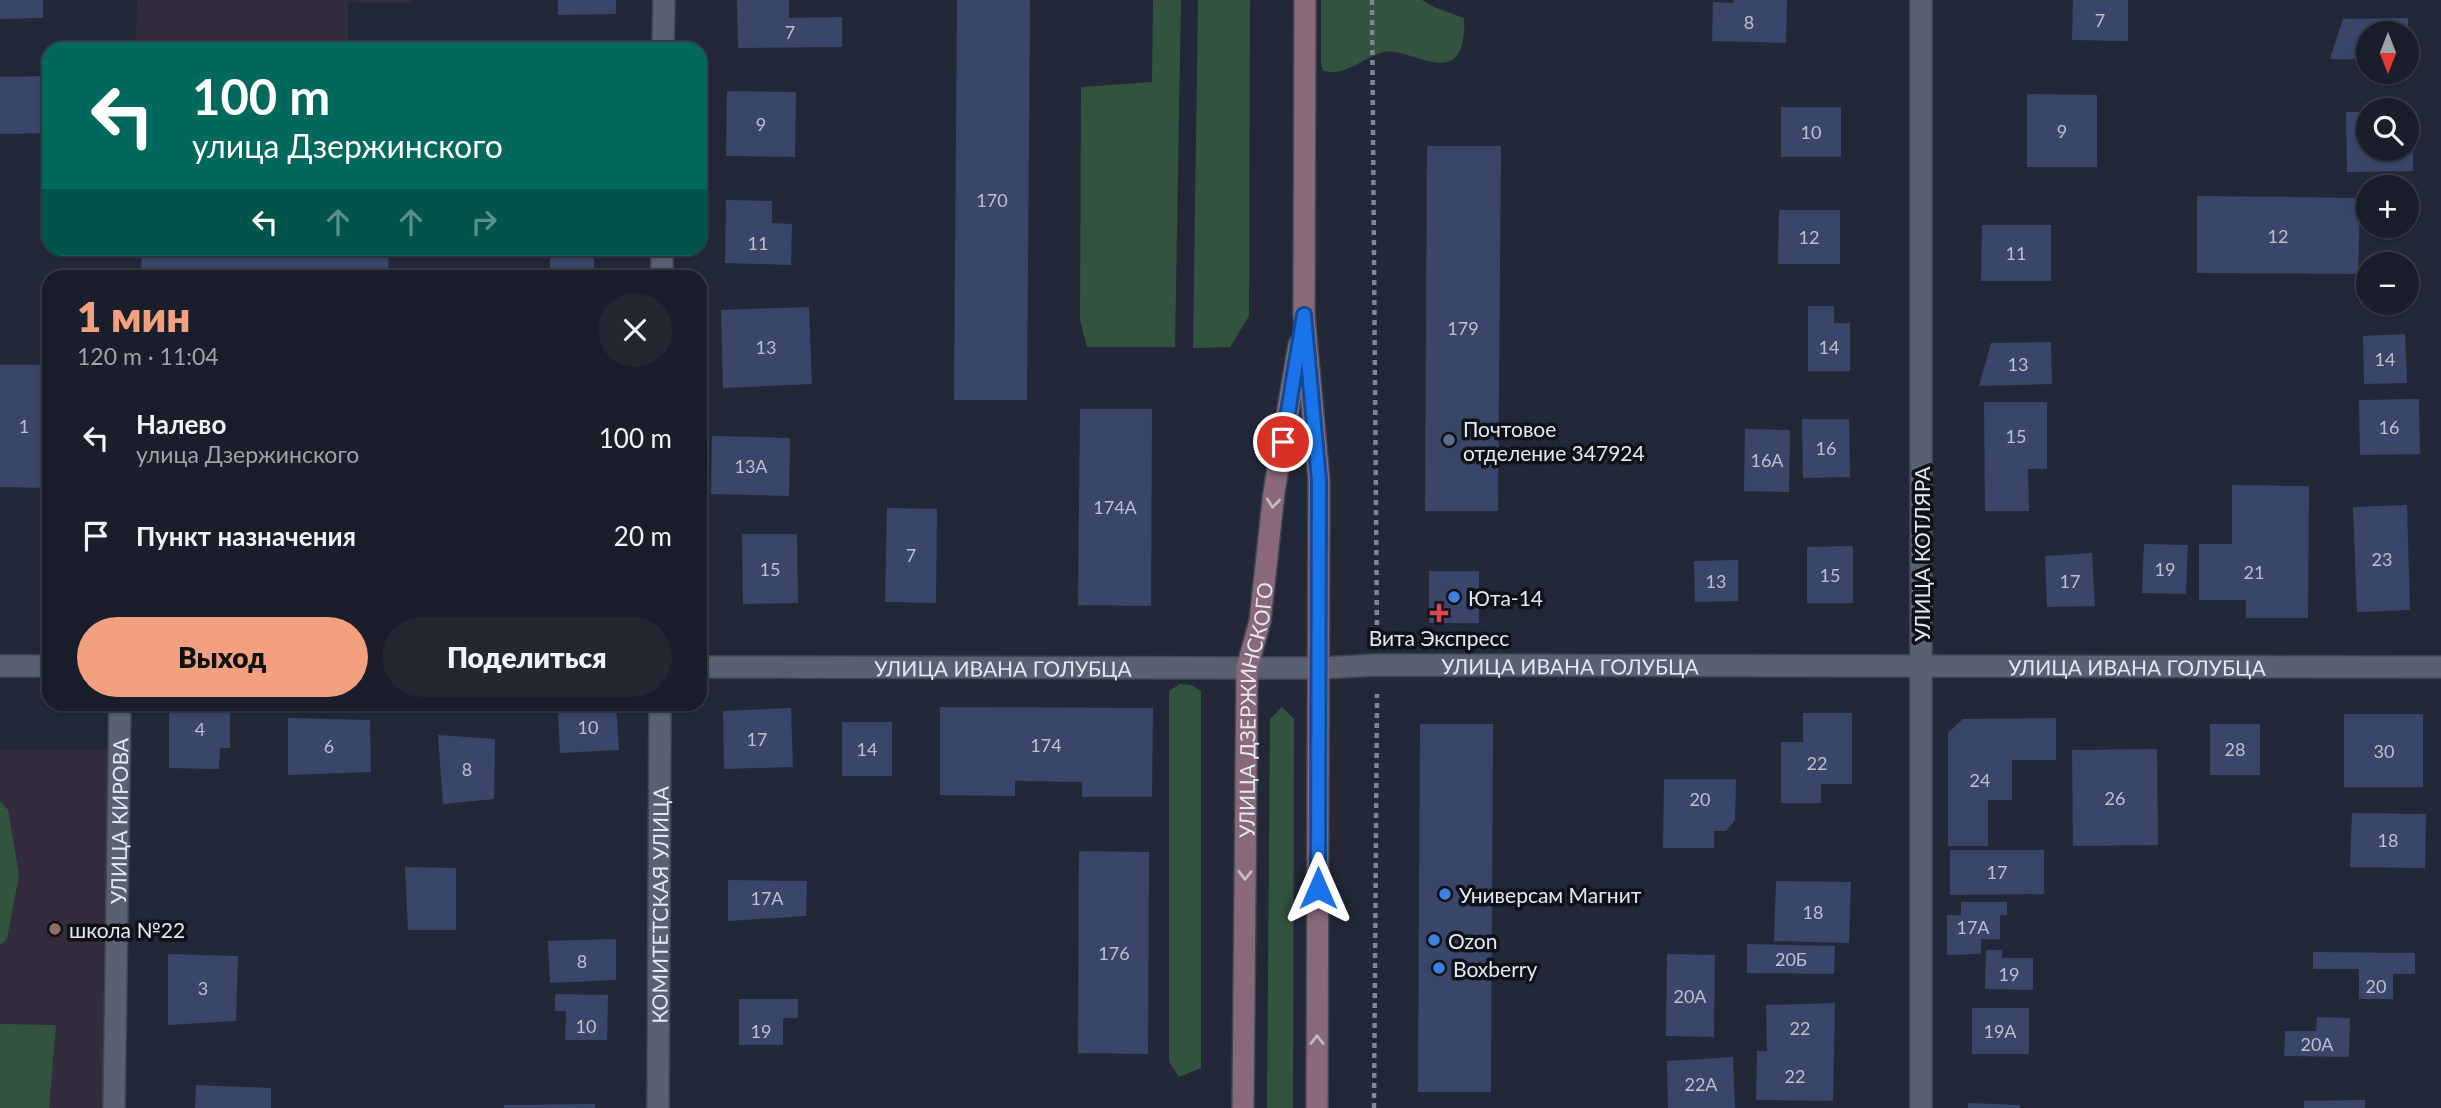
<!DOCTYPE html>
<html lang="ru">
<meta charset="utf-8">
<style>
body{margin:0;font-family:Lato,sans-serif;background:#232732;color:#f1f3f6;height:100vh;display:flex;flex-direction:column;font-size:26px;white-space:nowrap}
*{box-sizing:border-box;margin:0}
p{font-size:23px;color:#9fa2a8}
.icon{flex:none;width:38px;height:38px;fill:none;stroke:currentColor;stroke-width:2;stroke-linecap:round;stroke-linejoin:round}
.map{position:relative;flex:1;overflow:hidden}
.side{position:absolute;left:42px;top:270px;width:665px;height:441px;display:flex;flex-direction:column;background:#1a1e2a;border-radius:21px;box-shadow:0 2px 5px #0004,0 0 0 2px #383c47}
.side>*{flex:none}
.top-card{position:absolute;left:42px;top:42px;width:665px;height:214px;border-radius:21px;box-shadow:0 2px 5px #0004,0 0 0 2px #383c47;background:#00695c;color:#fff;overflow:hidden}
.needle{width:46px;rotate:180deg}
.buttons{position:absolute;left:2356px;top:21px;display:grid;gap:14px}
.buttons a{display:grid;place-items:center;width:63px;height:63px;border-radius:50%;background:#1a1e2a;box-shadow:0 2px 5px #0004,0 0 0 2px #383c47;font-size:35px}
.pin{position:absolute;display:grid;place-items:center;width:60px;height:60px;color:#fff;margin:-30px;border:4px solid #fff;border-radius:50%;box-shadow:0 2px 7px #0007}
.me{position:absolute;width:77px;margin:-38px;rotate:0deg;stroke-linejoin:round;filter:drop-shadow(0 0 5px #0008)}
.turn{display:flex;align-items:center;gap:24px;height:147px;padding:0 35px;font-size:32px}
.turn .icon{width:91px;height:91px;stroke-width:2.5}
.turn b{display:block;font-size:49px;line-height:60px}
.lanes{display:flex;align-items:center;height:66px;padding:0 35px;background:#0003;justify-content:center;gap:35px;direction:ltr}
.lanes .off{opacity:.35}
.round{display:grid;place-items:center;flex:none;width:74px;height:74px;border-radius:37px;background:#232732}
.headline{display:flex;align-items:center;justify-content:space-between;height:119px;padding:0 35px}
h1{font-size:42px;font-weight:800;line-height:52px;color:#f2a080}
.action{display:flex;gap:14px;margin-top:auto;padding:14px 35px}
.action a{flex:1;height:80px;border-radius:42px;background:#f2a080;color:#111;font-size:28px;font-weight:800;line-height:80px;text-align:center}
.action a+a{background:#232732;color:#f1f3f6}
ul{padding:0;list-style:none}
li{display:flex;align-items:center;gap:21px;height:98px;padding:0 35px}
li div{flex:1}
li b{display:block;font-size:26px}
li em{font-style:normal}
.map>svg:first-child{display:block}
.education{fill:#332c3d}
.green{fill:#32533e}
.building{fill:#39466a}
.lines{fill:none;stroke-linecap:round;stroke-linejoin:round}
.street-casing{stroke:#404552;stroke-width:24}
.secondary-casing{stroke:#404552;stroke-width:24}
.path{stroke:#818694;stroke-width:4.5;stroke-dasharray:5 5;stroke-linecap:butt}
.street{stroke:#596072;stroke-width:21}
.secondary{stroke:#886879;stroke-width:21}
.oneway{stroke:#c4bbc8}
.route-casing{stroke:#114b97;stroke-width:18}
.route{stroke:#1a73e8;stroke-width:12}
.service-dot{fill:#5c6f8a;stroke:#0e1118;stroke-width:2.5}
.shop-dot{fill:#3f7fe0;stroke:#0e1118;stroke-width:2.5}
.health-dot{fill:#e0444e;stroke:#0e1118;stroke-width:2.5}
.education-dot{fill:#8d6e63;stroke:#0e1118;stroke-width:2.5}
.labels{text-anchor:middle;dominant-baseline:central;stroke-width:7;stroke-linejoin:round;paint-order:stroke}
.number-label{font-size:18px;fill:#b9c0d1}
.poi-label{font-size:21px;fill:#e4e8f3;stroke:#0e1118;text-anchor:start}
.street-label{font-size:21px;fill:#e4e8f3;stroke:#0e1118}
</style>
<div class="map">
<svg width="2441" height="1108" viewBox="0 0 2441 1108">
<rect width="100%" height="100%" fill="#222838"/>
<!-- education -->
<g class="education">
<polygon points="137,0 412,0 412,3 348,2 348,49 136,49"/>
<polygon points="0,750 111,750 108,1108 0,1108"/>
</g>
<!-- green -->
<g class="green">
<polygon points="1153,0 1181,0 1175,347 1087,347 1080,320 1081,87 1152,82"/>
<polygon points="1198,0 1250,0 1249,316 1230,347 1193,348"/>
<path d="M1321,0H1422L1434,7L1464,18C1465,26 1464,32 1463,40C1455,86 1408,47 1384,52C1365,56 1343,79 1323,70L1321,64Z"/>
<polygon points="1180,684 1191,685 1201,691 1201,1068 1179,1077 1169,1062 1169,691"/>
<polygon points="1282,707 1294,719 1293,1108 1267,1108 1270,719"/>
<polygon points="0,801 8,810 19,875 7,939 0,945"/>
<polygon points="0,1024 56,1025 49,1108 0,1108"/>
</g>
<!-- building -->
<g class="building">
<polygon points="0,0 43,0 43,18 0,19"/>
<polygon points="558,0 616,0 616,14 558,15"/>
<polygon points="737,0 789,0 789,18 842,17 842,47 738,48"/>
<polygon points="957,0 1030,0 1027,400 954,400"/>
<polygon points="1734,0 1787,0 1786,43 1712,41 1713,2 1733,3"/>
<polygon points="2073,0 2128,0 2128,41 2072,40"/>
<polygon points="2408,18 2408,33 2368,33 2368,59 2330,59 2343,19"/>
<polygon points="49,76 49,133 0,134 0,77"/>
<polygon points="727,91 796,92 795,157 726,156"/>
<polygon points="2027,94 2097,95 2097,167 2027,167"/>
<rect x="1781" y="107" width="60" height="50"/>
<polygon points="2346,112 2368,112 2368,149 2406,149 2406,112 2413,112 2413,171 2347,172"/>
<polygon points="1427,146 1501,146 1498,511 1425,511"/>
<polygon points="2197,196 2360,198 2358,274 2197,273"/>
<polygon points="726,200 772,201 772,223 792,224 791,265 725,263"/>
<polygon points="1779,210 1840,210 1840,264 1778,264"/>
<polygon points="1982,225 2051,225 2051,281 1981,281"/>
<polygon points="142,248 389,248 388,276 141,276"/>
<polygon points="550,248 594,248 594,269 550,270"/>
<polygon points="1808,306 1834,306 1834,323 1850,323 1850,371 1808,371"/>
<polygon points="809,307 812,384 723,388 721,310"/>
<polygon points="2405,334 2407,383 2364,384 2363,336"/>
<polygon points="2051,342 2052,384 1979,386 1991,343"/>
<polygon points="0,365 49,365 49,488 0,487"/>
<polygon points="2419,399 2420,454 2360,455 2359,400"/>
<polygon points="1984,402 2047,402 2047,469 2028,469 2029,511 1985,511"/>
<polygon points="1080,409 1152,409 1151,606 1078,605"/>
<polygon points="1802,419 1849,419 1850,477 1803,478"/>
<polygon points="1745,429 1790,430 1789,492 1744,491"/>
<polygon points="712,436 790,438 789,496 711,494"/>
<polygon points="2232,485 2309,486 2308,618 2246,618 2246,600 2199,600 2199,544 2232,544"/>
<polygon points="2407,505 2410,610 2357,612 2353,507"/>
<polygon points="887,508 937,509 936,603 885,602"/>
<polygon points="742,534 797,534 798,603 743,604"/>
<polygon points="2144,544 2188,545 2186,594 2142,593"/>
<polygon points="1853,546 1853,603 1807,603 1807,547"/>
<polygon points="2092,553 2095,606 2047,607 2045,556"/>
<polygon points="1738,560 1738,601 1695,602 1694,561"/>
<rect x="1429" y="571" width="50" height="52"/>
<polygon points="558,704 616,704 619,750 560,753"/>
<polygon points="940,707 1153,708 1152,797 1082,797 1082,782 1015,781 1015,796 940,795"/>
<polygon points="791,708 793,767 724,769 723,711"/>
<polygon points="169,710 230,711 230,748 220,748 219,769 169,768"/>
<polygon points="1803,713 1852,713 1852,784 1821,784 1821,803 1781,803 1781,742 1803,742"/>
<rect x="2344" y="714" width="79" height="73"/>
<polygon points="288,718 370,720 371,772 288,775"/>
<polygon points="2056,718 2056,760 2012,760 2012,800 1988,800 1988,846 1948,846 1948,733 1963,719"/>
<rect x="842" y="722" width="50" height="54"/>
<polygon points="1420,724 1493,724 1491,1092 1418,1092"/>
<rect x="2210" y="724" width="50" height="51"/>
<polygon points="438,735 495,739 494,799 443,804"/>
<polygon points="2157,749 2158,845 2073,846 2072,750"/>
<polygon points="1664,779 1736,779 1735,820 1726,831 1714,831 1714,848 1663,848"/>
<polygon points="2352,813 2426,814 2425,868 2350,867"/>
<polygon points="1950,850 2044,850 2044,894 1950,895"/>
<polygon points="1079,851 1149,852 1148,1054 1078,1053"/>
<polygon points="405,867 456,868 456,930 408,930"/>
<polygon points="728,880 807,881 806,916 728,921"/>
<polygon points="1776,881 1851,882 1849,943 1774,941"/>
<polygon points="1961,902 2007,902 2007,915 2000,915 2000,939 1981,939 1981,954 1947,955 1947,915 1961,915"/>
<polygon points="616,939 616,980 550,983 548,941"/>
<polygon points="1747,944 1835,946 1834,974 1747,973"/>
<polygon points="1986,950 2002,950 2002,958 2033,958 2033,990 1985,989"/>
<polygon points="2313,952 2415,953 2415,974 2393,974 2393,999 2359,999 2359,969 2313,969"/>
<polygon points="168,954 238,956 236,1021 168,1025"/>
<polygon points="1667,954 1715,955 1714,1037 1666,1036"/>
<polygon points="555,994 608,995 607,1040 565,1040 566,1011 555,1011"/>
<polygon points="739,999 798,999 798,1018 783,1018 783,1045 739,1045"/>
<polygon points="1835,1003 1833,1101 1756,1100 1757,1051 1767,1051 1766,1005"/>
<rect x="1972" y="1008" width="57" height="46"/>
<polygon points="2317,1017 2350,1018 2349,1057 2284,1056 2285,1031 2316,1031"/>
<polygon points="1733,1057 1735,1108 1668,1108 1667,1061"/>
<polygon points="196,1085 271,1088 271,1108 195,1108"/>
<polygon points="2365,1100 2365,1108 2304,1108 2304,1101"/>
<polygon points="1968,1103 2020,1105 2020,1108 1968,1108"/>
<polygon points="595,1104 595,1108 504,1108 504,1105"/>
</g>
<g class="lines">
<defs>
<g id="street">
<polyline points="1921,0 1921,1108"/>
<polyline points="663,49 664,0"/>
<polyline points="662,276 662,248"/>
<polyline points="0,666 49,666"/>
<path id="s1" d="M700,667L1320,668L1377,665L2441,667"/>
<path id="s2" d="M114,1108L120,704"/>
<path id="s3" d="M658,1108L660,704"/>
</g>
<g id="secondary">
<polyline points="1305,0 1304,315 1319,480 1317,1108"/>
<path id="s4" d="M1243,1108L1247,668L1260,621L1274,492L1299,345"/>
</g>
</defs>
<!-- street casing -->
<use href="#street" class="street-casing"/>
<!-- secondary casing -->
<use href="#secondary" class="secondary-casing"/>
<!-- path -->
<g class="path">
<polyline points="1372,0 1377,636"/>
<polyline points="1374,1108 1377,694"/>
</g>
<!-- street -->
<use href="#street" class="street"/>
<!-- secondary -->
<use href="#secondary" class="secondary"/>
</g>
<!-- one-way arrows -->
<defs><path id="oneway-chevron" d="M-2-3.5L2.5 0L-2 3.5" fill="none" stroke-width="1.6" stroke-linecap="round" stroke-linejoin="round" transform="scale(1.75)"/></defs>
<g class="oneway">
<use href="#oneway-chevron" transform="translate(1273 503) rotate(96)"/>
<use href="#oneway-chevron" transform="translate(1245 875) rotate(91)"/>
<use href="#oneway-chevron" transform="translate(1317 1040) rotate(-90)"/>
</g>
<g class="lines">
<defs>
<polyline id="route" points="1283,442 1304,315 1319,480 1318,888"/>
</defs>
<!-- route casing -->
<use href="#route" class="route-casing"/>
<!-- route -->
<use href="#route" class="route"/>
</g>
<!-- markers -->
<circle class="service-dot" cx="1449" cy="440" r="7"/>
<g class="shop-dot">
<circle cx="1454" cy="597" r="7"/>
<circle cx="1445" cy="894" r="7"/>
<circle cx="1434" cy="940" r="7"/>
<circle cx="1439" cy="968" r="7"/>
</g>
<path class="health-dot" d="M1435.5 602.5h7v7h7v7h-7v7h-7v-7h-7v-7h7z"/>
<circle class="education-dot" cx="55" cy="929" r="7"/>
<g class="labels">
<!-- number labels -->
<g class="number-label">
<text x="2100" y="20">7</text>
<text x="1749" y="22">8</text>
<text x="790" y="32">7</text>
<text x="761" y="124">9</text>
<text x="2062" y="131">9</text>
<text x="1811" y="132">10</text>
<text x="992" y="200">170</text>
<text x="2278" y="236">12</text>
<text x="1809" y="237">12</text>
<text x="758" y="243">11</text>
<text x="2016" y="253">11</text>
<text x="1463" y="328">179</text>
<text x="766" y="347">13</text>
<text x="1829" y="347">14</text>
<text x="2385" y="359">14</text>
<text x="2018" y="364">13</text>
<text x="24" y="426">1</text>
<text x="2389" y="427">16</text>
<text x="2016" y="436">15</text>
<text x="1826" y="448">16</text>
<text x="1767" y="460">16А</text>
<text x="751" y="466">13А</text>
<text x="1115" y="507">174А</text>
<text x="911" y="555">7</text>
<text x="2382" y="559">23</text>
<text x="770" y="569">15</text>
<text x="2165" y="569">19</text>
<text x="2254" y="572">21</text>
<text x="1830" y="575">15</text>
<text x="1716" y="581">13</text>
<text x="2070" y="581">17</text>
<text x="588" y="727">10</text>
<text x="200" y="729">4</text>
<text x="757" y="739">17</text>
<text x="1046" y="745">174</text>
<text x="329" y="746">6</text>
<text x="867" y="749">14</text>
<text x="2235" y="749">28</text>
<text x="2384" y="751">30</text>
<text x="1817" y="763">22</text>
<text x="467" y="769">8</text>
<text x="1980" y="780">24</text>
<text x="2115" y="798">26</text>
<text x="1700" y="799">20</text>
<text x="2388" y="840">18</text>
<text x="1997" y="872">17</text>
<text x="767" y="898">17А</text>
<text x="1813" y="912">18</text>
<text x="1973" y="927">17А</text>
<text x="1114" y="953">176</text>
<text x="1791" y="959">20Б</text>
<text x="582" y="961">8</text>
<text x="2009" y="974">19</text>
<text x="2376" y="986">20</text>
<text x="203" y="988">3</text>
<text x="1690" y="996">20А</text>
<text x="586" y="1026">10</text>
<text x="1800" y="1028">22</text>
<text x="761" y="1031">19</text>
<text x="2000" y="1031">19А</text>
<text x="2317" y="1044">20А</text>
<text x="1795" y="1076">22</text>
<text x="1701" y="1084">22А</text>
</g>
<!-- poi labels -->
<g class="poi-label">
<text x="1463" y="428">Почтовое<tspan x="1463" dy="24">отделение 347924</tspan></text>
<text x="1468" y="597">Юта-14</text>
<text x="1439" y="637" text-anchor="middle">Вита Экспресс</text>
<text x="1459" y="894">Универсам Магнит</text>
<text x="69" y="929">школа №22</text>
<text x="1448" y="940">Ozon</text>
<text x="1453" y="968">Boxberry</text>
</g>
<!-- street labels -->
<g class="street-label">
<text transform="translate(1921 554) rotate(-90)">УЛИЦА КОТЛЯРА</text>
<text stroke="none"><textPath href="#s1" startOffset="870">УЛИЦА ИВАНА ГОЛУБЦА</textPath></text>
<text stroke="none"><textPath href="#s1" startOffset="1437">УЛИЦА ИВАНА ГОЛУБЦА</textPath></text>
<text stroke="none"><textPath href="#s1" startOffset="303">УЛИЦА ИВАНА ГОЛУБЦА</textPath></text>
<text stroke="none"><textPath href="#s4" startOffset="399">УЛИЦА ДЗЕРЖИНСКОГО</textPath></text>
<text stroke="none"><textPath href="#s2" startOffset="287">УЛИЦА КИРОВА</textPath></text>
<text stroke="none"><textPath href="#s3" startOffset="203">КОМИТЕТСКАЯ УЛИЦА</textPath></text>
</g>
</g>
</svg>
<div class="buttons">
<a><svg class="needle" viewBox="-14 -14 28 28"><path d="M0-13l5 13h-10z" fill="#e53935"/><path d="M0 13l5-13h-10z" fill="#9fa2a8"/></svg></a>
<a><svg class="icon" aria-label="search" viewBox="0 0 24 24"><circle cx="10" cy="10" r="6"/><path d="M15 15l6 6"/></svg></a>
<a>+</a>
<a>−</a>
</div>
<div class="pin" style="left:1283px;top:442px;background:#d93025"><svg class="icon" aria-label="arrive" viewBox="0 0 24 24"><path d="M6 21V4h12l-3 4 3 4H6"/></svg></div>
<svg class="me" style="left:1318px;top:888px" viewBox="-20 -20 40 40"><path d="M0-17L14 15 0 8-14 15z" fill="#1a73e8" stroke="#fff" stroke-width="4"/></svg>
<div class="top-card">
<div class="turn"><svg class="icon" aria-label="left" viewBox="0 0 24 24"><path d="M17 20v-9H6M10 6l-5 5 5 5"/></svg><div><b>100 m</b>улица Дзержинского</div></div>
<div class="lanes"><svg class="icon" aria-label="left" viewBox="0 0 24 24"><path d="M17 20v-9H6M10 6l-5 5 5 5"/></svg><svg class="icon off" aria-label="ahead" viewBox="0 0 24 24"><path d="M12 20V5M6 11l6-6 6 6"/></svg><svg class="icon off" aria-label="ahead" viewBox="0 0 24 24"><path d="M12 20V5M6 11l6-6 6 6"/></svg><svg class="icon off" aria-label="right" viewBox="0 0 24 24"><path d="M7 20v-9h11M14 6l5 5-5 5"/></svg></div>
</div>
<section class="side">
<div class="headline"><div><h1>1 мин</h1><p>120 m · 11:04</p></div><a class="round"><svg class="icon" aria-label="close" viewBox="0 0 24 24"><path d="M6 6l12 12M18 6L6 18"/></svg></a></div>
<ul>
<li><svg class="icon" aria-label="left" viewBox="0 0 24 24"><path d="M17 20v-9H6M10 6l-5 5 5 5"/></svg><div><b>Налево</b><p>улица Дзержинского</p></div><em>100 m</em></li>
<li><svg class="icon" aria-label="arrive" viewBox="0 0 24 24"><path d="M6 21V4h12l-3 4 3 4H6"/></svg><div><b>Пункт назначения</b></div><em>20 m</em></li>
</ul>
<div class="action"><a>Выход</a><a>Поделиться</a></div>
</section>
</div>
